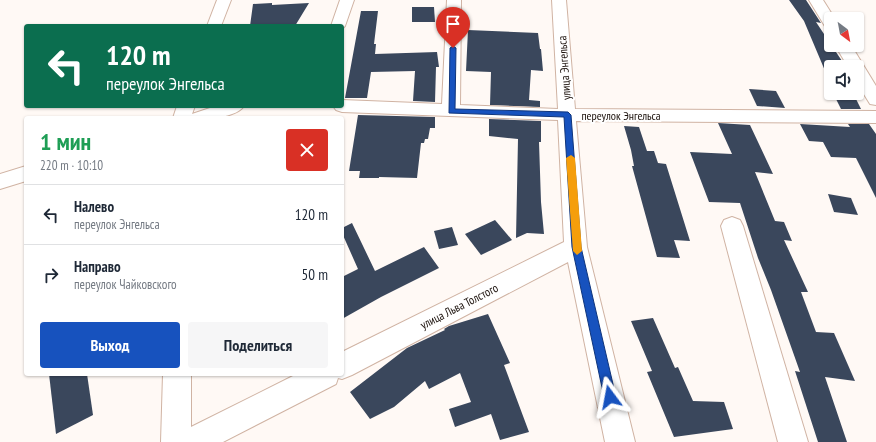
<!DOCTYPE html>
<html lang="ru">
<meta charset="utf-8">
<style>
body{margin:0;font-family:"PT Sans Narrow",sans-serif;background:#f6f6f7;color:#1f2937;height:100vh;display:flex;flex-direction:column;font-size:15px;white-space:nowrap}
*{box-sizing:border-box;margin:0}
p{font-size:13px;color:#747a83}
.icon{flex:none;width:22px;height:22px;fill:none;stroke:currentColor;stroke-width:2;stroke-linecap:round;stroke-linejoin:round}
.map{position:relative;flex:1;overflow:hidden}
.sheet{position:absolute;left:24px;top:116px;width:320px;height:260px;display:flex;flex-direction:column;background:#fff;border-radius:4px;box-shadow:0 1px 3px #0004}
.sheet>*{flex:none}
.banner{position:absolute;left:24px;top:24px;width:320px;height:84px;border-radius:4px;box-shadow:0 1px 3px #0004;background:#0b6e4f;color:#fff;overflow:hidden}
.needle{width:26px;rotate:148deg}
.fabs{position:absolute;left:824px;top:12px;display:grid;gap:8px}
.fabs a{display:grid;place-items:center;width:40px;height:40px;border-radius:4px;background:#fff;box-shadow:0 1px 3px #0004;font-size:20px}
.pin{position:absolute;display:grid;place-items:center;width:34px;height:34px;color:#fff;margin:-41px -17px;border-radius:50% 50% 50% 0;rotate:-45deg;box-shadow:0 0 4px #0007}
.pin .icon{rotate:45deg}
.me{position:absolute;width:44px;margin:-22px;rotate:347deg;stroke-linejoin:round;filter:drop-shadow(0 0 3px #0008)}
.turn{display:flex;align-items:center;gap:14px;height:84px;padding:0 16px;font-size:18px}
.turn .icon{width:52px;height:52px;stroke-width:2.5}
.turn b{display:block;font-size:28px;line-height:34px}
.round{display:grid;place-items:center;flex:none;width:42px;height:42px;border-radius:4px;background:#f6f6f7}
.summary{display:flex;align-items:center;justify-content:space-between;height:68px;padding:0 16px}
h1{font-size:24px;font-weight:700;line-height:30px;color:#1e9e55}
.primary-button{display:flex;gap:8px;margin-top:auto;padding:8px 16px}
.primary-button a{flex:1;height:46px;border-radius:4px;background:#1752be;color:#fff;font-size:16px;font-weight:700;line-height:46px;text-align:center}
.primary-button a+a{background:#f6f6f7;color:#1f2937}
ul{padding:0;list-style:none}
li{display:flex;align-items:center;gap:12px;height:60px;padding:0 16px;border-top:1px solid #e0e1e3}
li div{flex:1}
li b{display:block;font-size:15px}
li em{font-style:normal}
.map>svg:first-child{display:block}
.building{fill:#3a475c}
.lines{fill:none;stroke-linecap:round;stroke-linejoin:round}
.minor-casing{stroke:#d0b3a3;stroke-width:2}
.minor{fill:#fff;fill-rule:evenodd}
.route{fill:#1752be;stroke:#0f357c}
.slow{fill:#f59e0b}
.labels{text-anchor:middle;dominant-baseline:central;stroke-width:4;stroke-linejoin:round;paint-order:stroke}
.street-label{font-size:12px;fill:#1c120d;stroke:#fff}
</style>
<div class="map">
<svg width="876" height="442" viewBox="0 0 876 442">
<rect width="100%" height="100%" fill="#fff9f5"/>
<!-- building -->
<g class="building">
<polygon points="789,0 806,0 821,23 816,22 846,67 831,67 831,85 804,21"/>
<polygon points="272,3 272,5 309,3 295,26 250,26 253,4"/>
<polygon points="412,7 434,7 435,22 412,22"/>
<polygon points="361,11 378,11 374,44 376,44 375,54 437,52 439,67 436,67 435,102 413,101 415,71 371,72 367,98 345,98"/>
<polygon points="468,30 538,33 540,49 541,49 543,71 531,70 529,100 540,101 540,107 490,105 491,72 466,71"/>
<polygon points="749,89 776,91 785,108 757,106"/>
<polygon points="833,93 853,93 861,109 841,109"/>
<polygon points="358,115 435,117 435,128 430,128 428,139 425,139 424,143 421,143 417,178 379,177 379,178 359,178 360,171 349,171"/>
<polygon points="489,119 541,121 541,142 539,142 541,202 544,234 527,233 516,238 518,139 489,136"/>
<polygon points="718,123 750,125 773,174 755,172 775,221 784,222 792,241 784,240 808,292 801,292 816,332 834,333 855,381 825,377 847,442 818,442 795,371 800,372 771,290 758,258 740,203 709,202 690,152 732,154"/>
<polygon points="800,124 850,127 848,124 869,124 876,134 876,198 856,158 831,157 823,142 809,141"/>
<polygon points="624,126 639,127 647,151 654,151 658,163 666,164 690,241 674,240 680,258 657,257 632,166 634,166 631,150"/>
<polygon points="828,194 851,198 858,215 834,212"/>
<polygon points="495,220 512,240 481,255 465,234"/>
<polygon points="352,223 375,271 424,247 439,268 381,297 342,319 342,277 358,269 342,233 342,228"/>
<polygon points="452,227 458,245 439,249 434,231"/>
<polygon points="488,314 510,363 504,365 529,432 500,440 491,414 455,427 449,409 471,402 460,373 429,389 425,381 394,407 370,419 350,392 407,348 445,330 444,329 449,326"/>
<polygon points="653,318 675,368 678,367 693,401 724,402 733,429 674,437 647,372 652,371 631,321"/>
<polygon points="49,374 87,374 93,415 56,434"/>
</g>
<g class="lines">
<defs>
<g id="minor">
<polygon points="217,0 231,0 221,26 207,26"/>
<polygon points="340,0 354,0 345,26 342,29 342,26 331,26"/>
<polygon points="447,0 461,0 460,105 558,109 552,0 566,0 575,109 876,111 876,123 576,121 587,247 635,442 605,442 568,262 352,375 342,379 338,378 336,384 223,442 161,442 163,374 191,374 191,427 297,374 342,374 342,352 564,242 558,120 342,112 336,110 333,106 342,106 342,100 442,104"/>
<polygon points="809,0 823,0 835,19 831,19 831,29 826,28"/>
<polygon points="835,45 851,45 876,86 876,105 870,104 857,83 857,67 848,67"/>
<path d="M177,106H195L192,114L216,106H244C233,122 190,118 173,118Z"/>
<polygon points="26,166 26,181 0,189 0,174"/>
<polygon points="732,217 740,220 743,226 808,442 778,442 721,226 724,220"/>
</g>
</defs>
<!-- minor casing -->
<use href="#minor" class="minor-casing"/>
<!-- minor -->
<use href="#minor" class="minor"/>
</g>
<!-- route -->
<polygon class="route" points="453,46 456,48 455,109 568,112 571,115 581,247 616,397 614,401 610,403 606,401 604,397 572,247 564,117 449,113 450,48"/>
<!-- slow -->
<polygon class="slow" points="571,155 575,158 582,251 577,255 573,251 566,158"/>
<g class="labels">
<!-- street labels -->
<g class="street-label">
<text transform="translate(564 68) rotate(-94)">улица Энгельса</text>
<text x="621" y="115">переулок Энгельса</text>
<text transform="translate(459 306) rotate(-27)">улица Льва Толстого</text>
</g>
</g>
</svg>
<div class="fabs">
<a><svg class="needle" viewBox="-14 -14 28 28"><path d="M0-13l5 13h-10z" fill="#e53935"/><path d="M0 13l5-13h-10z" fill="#747a83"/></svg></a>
<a><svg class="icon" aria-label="sound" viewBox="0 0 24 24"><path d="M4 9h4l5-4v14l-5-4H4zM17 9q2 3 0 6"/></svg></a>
</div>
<div class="pin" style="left:453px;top:48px;background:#d93025"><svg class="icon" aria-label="arrive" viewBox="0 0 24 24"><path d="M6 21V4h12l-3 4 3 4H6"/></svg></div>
<svg class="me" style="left:610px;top:397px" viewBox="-20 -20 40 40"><path d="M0-17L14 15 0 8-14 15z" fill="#1752be" stroke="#fff" stroke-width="4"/></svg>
<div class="banner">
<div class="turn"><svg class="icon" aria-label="left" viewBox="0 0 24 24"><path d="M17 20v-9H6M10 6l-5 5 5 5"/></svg><div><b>120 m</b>переулок Энгельса</div></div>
</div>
<section class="sheet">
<div class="summary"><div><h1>1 мин</h1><p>220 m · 10:10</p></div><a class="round" style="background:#d93025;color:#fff"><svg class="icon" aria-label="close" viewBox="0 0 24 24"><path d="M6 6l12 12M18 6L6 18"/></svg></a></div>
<ul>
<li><svg class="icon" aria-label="left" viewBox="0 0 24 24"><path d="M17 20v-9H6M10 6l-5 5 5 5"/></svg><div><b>Налево</b><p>переулок Энгельса</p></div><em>120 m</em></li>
<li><svg class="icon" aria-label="right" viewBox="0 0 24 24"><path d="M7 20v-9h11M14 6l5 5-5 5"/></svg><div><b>Направо</b><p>переулок Чайковского</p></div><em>50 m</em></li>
</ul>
<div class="primary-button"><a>Выход</a><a>Поделиться</a></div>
</section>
</div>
